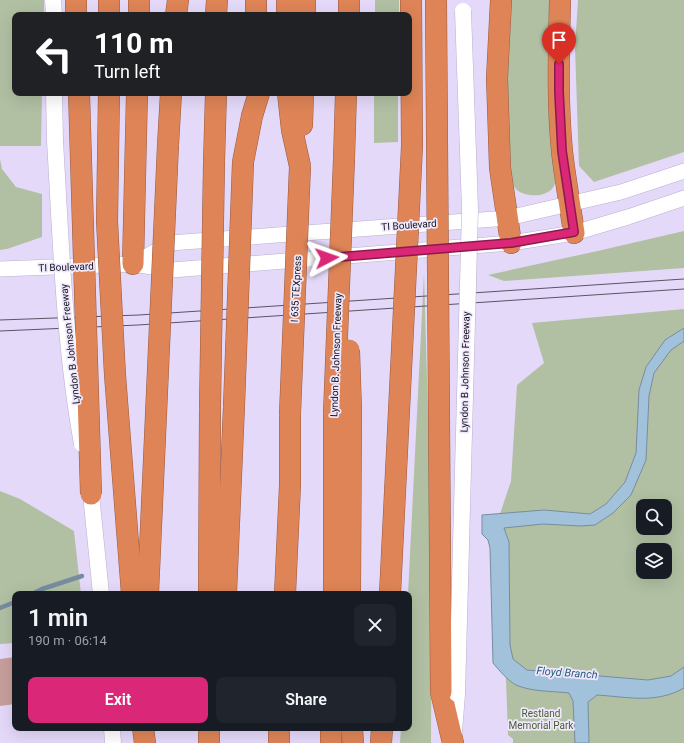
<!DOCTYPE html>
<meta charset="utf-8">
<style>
body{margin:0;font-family:Roboto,sans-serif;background:#20242c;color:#f1f3f6;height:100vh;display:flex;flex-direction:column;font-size:15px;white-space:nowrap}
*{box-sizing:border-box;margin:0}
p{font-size:13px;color:#9ea1a6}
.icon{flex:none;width:22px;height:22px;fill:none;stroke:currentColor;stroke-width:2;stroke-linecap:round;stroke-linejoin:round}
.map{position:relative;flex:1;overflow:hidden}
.side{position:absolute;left:12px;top:591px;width:400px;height:140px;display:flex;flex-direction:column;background:#171b24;border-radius:8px;box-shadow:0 4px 16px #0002}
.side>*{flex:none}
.guide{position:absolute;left:12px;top:12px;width:400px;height:84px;border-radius:8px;box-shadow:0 4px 16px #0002;background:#202124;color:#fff;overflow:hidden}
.controls{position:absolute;left:636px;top:499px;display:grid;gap:8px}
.controls a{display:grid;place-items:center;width:36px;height:36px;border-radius:8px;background:#171b24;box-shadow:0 4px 16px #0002;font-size:20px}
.pin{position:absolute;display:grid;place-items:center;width:34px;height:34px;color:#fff;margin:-41px -17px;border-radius:50% 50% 50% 0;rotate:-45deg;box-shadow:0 0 4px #0007}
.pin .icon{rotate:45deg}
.me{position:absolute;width:44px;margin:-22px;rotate:86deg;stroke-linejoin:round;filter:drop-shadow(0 0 3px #0008)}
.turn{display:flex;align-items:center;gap:14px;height:84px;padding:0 16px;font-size:18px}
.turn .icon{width:52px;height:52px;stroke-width:2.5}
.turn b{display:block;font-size:28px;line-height:34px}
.round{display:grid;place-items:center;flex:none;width:42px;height:42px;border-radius:8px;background:#20242c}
.overview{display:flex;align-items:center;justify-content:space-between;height:68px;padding:0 16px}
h1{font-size:24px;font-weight:600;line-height:30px}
.action{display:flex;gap:8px;margin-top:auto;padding:8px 16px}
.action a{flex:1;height:46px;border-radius:8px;background:#db2777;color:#fff;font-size:16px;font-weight:600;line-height:46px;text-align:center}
.action a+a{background:#20242c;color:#f1f3f6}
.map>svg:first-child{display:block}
.green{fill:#b1c0a3;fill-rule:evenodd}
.water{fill:#a2c2db;stroke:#778ca1}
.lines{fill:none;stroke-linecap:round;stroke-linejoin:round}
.stream{stroke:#778ca1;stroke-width:4.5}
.building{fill:#c69f9c}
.tertiary-casing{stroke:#baafcf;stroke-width:16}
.secondary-casing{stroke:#baafcf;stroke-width:17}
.motorway-casing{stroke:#975b42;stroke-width:22}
.tertiary{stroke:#fff;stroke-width:15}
.secondary{stroke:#fff;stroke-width:16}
.motorway{stroke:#de8457;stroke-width:21}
.tram{stroke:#5a5466;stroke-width:1}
.secondary-bridge-casing{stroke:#baafcf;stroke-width:17;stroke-linecap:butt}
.motorway-bridge-casing{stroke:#975b42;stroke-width:22;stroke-linecap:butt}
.secondary-bridge{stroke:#fff;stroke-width:16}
.motorway-bridge{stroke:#de8457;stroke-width:21}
.route-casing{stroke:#8e194d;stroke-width:10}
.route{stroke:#db2777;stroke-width:7}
.labels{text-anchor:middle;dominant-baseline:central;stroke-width:3.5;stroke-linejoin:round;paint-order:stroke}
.street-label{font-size:10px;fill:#130f1a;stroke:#f0e9fd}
.park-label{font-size:10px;fill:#485f2e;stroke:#f0e9fd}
.water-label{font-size:11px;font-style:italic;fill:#275b7e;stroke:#f0e9fd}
</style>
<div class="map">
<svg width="684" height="743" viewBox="0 0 684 743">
<rect width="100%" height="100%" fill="#e5d9fa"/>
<!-- green -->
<g class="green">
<polygon points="0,0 44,0 44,15 15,15 15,93 42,93 41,146 0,146"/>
<rect x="375" y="0" width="24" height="15"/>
<path d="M509,0H552L557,177C556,181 555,185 552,189C543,198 523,197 515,188C513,185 512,180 511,176L507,99Z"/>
<polygon points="578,0 684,0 684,152 594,182 579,166 575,47"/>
<polygon points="374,93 398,93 398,142 374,143"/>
<polygon points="0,159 2,169 16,187 42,194 42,237 7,249 0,250"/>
<polygon points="684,231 684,268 504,281 488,275 602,250"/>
<polygon points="424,273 432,554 431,743 400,743 401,728 409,728 408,594"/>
<path d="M684,309V743H513V739L508,735L500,514L511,481L517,385L544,363L532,323ZM643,506H665V528H643ZM643,550H665V572H643Z"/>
<polygon points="0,491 20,499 74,531 81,594 15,594 15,643 0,644"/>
</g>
<!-- water -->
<path class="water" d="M684,328V341L671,350L654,373L649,396L646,460L631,495L613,513L595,525L581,526L543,524L504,528L509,542L510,645L513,659L527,670L648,680L671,676L684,667V688C656,704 628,697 597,695L588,702L589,743H575L573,701L569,693C553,691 532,692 516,685C507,680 500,671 493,663L490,548L488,540L482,534V515L544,510L590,514L606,504L625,482L636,453L639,390L646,367L665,340Z"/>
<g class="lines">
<!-- stream -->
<g class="stream">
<polyline points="32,594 42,589 82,576"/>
<polyline points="0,608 15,602"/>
</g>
</g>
<!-- building -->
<polygon class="building" points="15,657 15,704 0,706 0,659"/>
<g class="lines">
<defs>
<g id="tertiary">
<polyline points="133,264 170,243 508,218 621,192 684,171"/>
<polyline points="0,269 133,264 172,270 511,243 574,233 628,217 684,198"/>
</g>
<g id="secondary">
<polyline points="53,0 54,15"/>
<polyline points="54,93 55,141"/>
<polyline points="91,494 101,594"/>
<polyline points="112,728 113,743"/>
<polyline points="454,731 457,694"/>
</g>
<g id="motorway">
<polyline points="76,0 76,15"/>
<polyline points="501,0 497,78 500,168 511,243"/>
<path d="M560,0C559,50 557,100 562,151C565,178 570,205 574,233"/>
<polyline points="109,15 109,0"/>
<polyline points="139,15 139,0"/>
<polyline points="176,15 178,0"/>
<polyline points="216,15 217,0"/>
<polyline points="256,15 256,0"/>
<polyline points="287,15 287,0"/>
<polyline points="305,15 305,0"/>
<polyline points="349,15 349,0"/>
<polyline points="288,93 292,130 300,166"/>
<polyline points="302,125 303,93"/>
<polyline points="168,145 171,93"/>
<polyline points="344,159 346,93"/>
<polyline points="214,162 216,93"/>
<polyline points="243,162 252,116 259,93"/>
<polyline points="133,264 137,93"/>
<polyline points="334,413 334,594"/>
<polyline points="209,594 210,408"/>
<polyline points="226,594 234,406"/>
<polyline points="285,594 290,485 290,414"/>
<polyline points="350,594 351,410"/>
<polyline points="441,692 453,743"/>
<polyline points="143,728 145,743"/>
<polyline points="352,728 353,743"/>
<polyline points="209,743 209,728"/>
<polyline points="279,743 279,728"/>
<polyline points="331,743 331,728"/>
<polyline points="381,743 382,728"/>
</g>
</defs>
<!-- tertiary casing -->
<use href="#tertiary" class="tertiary-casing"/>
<!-- secondary casing -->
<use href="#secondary" class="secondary-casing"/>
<!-- motorway casing -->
<use href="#motorway" class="motorway-casing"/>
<!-- tertiary -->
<use href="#tertiary" class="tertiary"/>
<!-- secondary -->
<use href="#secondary" class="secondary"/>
<!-- motorway -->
<use href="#motorway" class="motorway"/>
<!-- tram -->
<g class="tram">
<polyline points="0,320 139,315 684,279"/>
<polyline points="0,331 138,325 684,289"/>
</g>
<defs>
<g id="secondary-bridge">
<path d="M55,141C61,242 64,344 82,444"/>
<polyline points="457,694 470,209 463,11"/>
</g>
<g id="motorway-bridge">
<polyline points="436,0 441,692"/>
<polyline points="79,93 91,494"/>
<polyline points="109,93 107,221 115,375 132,594"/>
<polyline points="349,350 351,410"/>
<polyline points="234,406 243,162"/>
<polyline points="210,408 214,162"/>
<polyline points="334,413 344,159"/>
<polyline points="290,414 300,166"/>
<polyline points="148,594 168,145"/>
<polyline points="390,594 412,146 411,0"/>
</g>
</defs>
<!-- secondary-bridge casing -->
<use href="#secondary-bridge" class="secondary-bridge-casing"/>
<!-- motorway-bridge casing -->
<use href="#motorway-bridge" class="motorway-bridge-casing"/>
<!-- secondary-bridge -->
<use href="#secondary-bridge" class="secondary-bridge"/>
<!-- motorway-bridge -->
<use href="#motorway-bridge" class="motorway-bridge"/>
</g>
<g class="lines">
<defs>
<polyline id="route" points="327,258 511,243 574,232 562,151 559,92 559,64"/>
</defs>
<!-- route casing -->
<use href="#route" class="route-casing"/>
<!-- route -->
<use href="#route" class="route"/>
</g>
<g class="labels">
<!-- street labels -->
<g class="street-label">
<text transform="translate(409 225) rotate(-4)">TI Boulevard</text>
<text transform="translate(66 267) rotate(-2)">TI Boulevard</text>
<text transform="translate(296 289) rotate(-87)">I 635 TEXpress</text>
<text transform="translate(70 344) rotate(-96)">Lyndon B Johnson Freeway</text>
<text transform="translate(336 355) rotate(-88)">Lyndon B. Johnson Freeway</text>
<text transform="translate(465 372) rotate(-89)">Lyndon B Johnson Freeway</text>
</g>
<!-- park labels -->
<g class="park-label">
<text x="541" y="713">Restland<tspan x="541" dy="12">Memorial Park</tspan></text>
</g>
<!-- water labels -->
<g class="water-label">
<text transform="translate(567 673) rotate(4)">Floyd Branch</text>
</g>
</g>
</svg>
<div class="controls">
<a><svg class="icon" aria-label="search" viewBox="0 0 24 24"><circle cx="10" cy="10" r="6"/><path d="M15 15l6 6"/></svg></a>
<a><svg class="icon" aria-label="layers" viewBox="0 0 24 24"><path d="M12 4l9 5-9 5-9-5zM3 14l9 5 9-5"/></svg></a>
</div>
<div class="pin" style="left:559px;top:64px;background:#d93025"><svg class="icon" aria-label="arrive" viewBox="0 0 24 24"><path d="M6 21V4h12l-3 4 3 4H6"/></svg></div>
<svg class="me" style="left:327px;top:258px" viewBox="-20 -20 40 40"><path d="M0-17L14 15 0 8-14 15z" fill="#db2777" stroke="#fff" stroke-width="4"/></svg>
<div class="guide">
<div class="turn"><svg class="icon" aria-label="left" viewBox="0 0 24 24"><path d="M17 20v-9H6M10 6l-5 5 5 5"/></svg><div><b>110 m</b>Turn left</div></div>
</div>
<section class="side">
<div class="overview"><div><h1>1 min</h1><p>190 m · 06:14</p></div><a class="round"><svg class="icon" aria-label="close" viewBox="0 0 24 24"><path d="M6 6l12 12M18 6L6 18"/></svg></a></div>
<div class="action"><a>Exit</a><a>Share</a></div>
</section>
</div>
